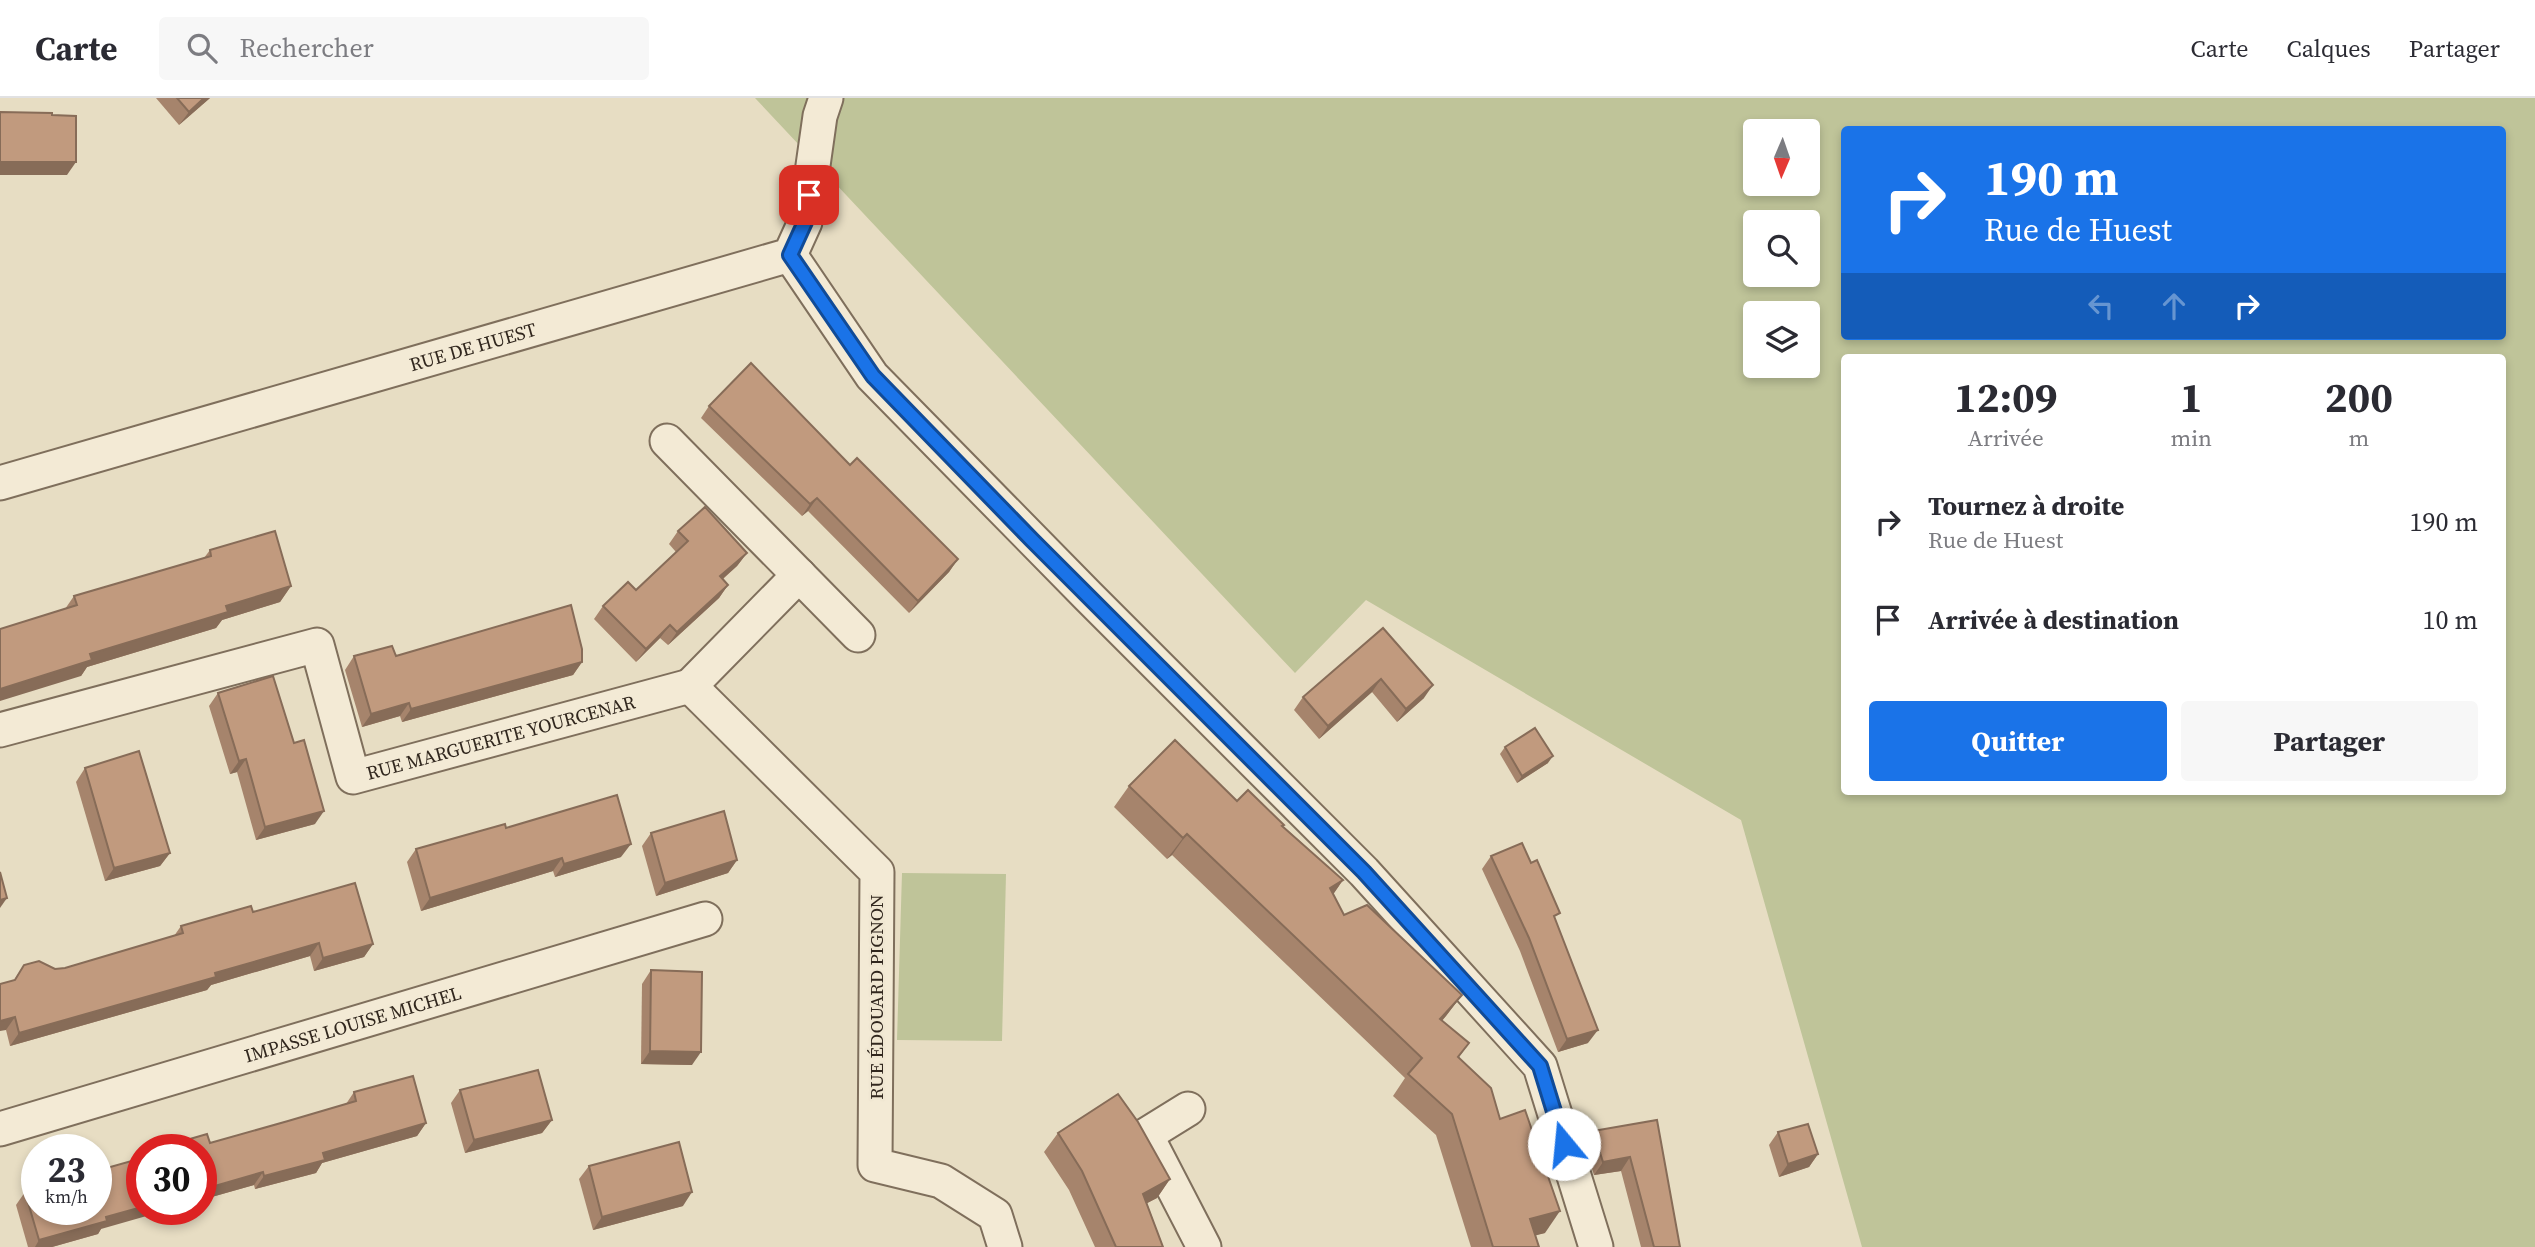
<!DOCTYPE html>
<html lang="fr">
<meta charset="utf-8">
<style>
body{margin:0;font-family:"Source Serif 4",serif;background:#f7f7f7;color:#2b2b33;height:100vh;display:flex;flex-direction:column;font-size:26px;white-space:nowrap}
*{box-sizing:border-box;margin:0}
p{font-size:23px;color:#7c7c81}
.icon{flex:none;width:38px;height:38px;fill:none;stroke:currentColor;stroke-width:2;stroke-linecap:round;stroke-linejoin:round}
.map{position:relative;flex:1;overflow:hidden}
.panel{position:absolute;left:1841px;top:256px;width:665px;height:441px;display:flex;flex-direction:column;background:#fff;border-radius:7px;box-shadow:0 4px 10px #0003}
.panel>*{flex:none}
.top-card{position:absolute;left:1841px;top:28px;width:665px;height:214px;border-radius:7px;box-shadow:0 4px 10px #0003;background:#1a73e8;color:#fff;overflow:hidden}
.needle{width:46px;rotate:182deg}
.controls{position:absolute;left:1743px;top:21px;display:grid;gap:14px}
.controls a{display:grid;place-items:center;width:77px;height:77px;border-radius:7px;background:#fff;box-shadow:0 4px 10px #0003;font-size:35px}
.speed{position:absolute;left:21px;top:1036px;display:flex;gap:14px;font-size:35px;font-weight:700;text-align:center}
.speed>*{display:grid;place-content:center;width:91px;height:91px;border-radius:50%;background:#fff;box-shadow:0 4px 10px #0003;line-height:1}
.speed small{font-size:18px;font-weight:400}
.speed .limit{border:10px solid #d22;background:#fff;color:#111}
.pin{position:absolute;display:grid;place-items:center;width:60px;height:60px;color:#fff;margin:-30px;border-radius:14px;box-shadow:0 4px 10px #0006}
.me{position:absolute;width:77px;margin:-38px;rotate:343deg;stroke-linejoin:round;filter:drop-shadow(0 0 5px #0008)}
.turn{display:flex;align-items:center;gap:24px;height:147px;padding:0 28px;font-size:32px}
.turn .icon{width:91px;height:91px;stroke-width:2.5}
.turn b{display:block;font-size:49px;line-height:60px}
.lanes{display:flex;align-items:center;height:66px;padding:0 28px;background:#0003;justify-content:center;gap:35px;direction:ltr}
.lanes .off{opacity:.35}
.eta{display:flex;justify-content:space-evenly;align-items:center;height:119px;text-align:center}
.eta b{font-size:42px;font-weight:700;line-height:49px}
.primary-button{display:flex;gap:14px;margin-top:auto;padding:14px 28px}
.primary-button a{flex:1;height:80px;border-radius:7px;background:#1a73e8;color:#fff;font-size:28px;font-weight:700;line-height:80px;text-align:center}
.primary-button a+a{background:#f7f7f7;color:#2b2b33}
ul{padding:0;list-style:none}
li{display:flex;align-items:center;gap:21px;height:98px;padding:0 28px}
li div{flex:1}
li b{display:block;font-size:26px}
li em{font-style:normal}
header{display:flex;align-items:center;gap:42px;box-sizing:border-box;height:98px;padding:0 35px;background:#fff;border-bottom:2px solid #e1e1e2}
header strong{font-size:33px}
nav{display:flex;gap:38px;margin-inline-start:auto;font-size:24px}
.search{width:490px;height:63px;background:#f7f7f7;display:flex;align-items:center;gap:18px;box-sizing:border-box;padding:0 24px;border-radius:7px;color:#7c7c81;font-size:26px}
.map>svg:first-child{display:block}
.green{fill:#bfc499;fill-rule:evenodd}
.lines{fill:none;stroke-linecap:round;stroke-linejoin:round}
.minor-casing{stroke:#7f6f5c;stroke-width:37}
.minor{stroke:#f3ead5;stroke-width:33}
.wall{fill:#a6846c}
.shaded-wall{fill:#876c58}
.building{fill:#c19a7e;stroke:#876c58;stroke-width:2}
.route-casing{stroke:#114b97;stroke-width:18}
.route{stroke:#1a73e8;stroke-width:12}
.labels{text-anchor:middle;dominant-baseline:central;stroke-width:5;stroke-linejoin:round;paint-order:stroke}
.street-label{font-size:19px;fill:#31271e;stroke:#f0e7d2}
</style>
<header>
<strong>Carte</strong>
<div class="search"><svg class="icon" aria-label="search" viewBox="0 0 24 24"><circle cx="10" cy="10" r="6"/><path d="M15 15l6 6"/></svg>Rechercher</div>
<nav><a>Carte</a><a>Calques</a><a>Partager</a></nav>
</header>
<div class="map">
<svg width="2535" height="1149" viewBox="0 0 2535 1149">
<rect width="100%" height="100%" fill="#e7ddc3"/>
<!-- green -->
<g class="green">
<path d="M755,0H2535V1149H1862L1741,722L1366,502L1295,575ZM1844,32H2502V238H1844ZM1755,33H1808V86H1755ZM1755,124H1808V177H1755ZM1755,215H1808V268H1755ZM1844,259H2502V693H1844Z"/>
<polygon points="902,775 1006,776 1002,943 897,942"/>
</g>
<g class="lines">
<defs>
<g id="minor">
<polyline points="790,157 872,278 1088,498 1364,774 1540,968 1596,1149"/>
<polyline points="667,343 858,537"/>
<path id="s1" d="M0,385L790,157L805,124L820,18L826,0"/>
<polyline points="690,588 877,774 875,1067 941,1083 995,1117 1005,1149"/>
<polyline points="690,588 799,477"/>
<path id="s2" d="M0,632L317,547L353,679L690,588"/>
<polyline points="1188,1011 1146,1037 1204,1149"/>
<path id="s3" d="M0,1031L705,821"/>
</g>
</defs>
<!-- minor casing -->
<use href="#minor" class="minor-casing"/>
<!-- minor -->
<use href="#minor" class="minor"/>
</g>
<!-- wall -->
<g class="wall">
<polygon points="156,0 210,0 179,27"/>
<polygon points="709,308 850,367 958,461 949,474 909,515 808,413 802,418 701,320"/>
<polygon points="678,433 747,455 737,468 723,481 728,487 719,500 668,547 660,540 636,564 594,521 603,508 636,492 676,454 669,446"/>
<polygon points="210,452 291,488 280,504 222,522 216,530 87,569 81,578 65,511 74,498 204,460"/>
<polygon points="1383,530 1424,600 1397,624 1372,594 1319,641 1294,612 1303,599"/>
<polygon points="354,558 396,558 582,564 573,577 402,624 400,618 362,629 345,572"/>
<polygon points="218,595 315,726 256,742 237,674 230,676 209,608"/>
<polygon points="1505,649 1548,665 1517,685 1500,656"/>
<polygon points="85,670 170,755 160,768 105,783 76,684"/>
<polygon points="1129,688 1237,703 1283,728 1343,782 1333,796 1344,817 1462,897 1442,923 1469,945 1459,959 1500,1021 1545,1135 1535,1137 1539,1149 1471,1149 1436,1037 1393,998 1405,980 1172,757 1167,761 1114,709"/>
<polygon points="506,730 621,759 555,779 553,773 421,813 407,764 416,751"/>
<polygon points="651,735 737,762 728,775 656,798 642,748"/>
<polygon points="1491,758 1556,822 1588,945 1558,954 1520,853 1482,771"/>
<polygon points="253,814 373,846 364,859 314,873 310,858 211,887 207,892 10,948 6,932 14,882 24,867 55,871 65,870 174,838 181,828"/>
<polygon points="651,872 692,967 641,966 642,886"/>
<polygon points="460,992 552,1022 542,1035 465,1055 451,1005"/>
<polygon points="354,994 426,1025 417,1038 322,1065 316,1075 255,1091 254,1087 201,1102 201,1052 210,1045 346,1006"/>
<polygon points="1657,1022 1680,1149 1641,1149 1621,1073 1594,1077 1584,1046 1593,1033"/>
<polygon points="1778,1034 1818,1056 1809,1069 1779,1079 1769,1047"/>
<polygon points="1058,1035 1170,1081 1157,1100 1147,1105 1163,1149 1095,1149 1069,1092 1044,1054"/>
<polygon points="589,1068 683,1108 593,1132 579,1081"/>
<polygon points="25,1094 101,1131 98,1136 52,1149 28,1149 16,1107"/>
</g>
<!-- shaded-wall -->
<g class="shaded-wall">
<polygon points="204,0 210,0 179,27 189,14"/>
<polygon points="0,64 76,64 67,77 0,77"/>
<polygon points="817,400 808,413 802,418 810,406"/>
<polygon points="747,455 737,468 711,491 720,478"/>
<polygon points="958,461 949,474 909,515 918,503"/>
<polygon points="728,487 719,500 668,547 677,534"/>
<polygon points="291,488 280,504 222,522 216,530 87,569 81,578 0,603 0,591 90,556 226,508"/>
<polygon points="670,527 660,540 636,564 646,551"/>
<polygon points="582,564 573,577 402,624 411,611"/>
<polygon points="1381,581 1372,594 1319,641 1328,628"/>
<polygon points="1433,587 1424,600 1397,624 1406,611"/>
<polygon points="409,605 400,618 362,629 371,616"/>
<polygon points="1553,658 1548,665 1517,685 1522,678"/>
<polygon points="246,661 237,674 230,676 239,663"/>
<polygon points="324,713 315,726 256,742 265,729"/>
<polygon points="1187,736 1172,757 1167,761 1183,740"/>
<polygon points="631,746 621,759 555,779 564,766"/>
<polygon points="170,755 160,768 105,783 114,770"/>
<polygon points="562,760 553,773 421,813 430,800"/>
<polygon points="737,762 728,775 656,798 665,785"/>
<polygon points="1343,782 1328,804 1330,790"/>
<polygon points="7,800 0,810 0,802"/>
<polygon points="319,845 310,858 211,887 207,892 10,948 19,935 215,875"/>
<polygon points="373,846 364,859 314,873 323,860"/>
<polygon points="1462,897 1446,918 1424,942 1440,921"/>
<polygon points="15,919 6,932 0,933 0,923"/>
<polygon points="1598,932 1588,945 1558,954 1567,941"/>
<polygon points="650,953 701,954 692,967 641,966"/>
<polygon points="552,1022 542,1035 465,1055 474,1042"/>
<polygon points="426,1025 417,1038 322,1065 316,1075 255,1091 264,1078 323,1055"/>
<polygon points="1818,1056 1809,1069 1779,1079 1788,1066"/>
<polygon points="1630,1059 1621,1073 1594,1077 1603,1064"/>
<polygon points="263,1074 254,1087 201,1102 201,1092"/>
<polygon points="1170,1081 1157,1100 1130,1114 1143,1096"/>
<polygon points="692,1094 683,1108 593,1132 602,1119"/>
<polygon points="142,1109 142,1111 171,1111 101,1131 98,1136 52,1149 35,1149 39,1142 106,1119"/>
<polygon points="1560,1113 1545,1135 1515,1143 1530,1121"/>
</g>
<!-- building -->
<g class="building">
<polygon points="177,0 204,0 189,14"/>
<polygon points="0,14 52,15 52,17 76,18 76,64 0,64"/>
<polygon points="751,265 850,367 857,360 958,461 918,503 817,400 810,406 709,308"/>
<polygon points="705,409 747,455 720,478 728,487 677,534 670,527 646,551 603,508 628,484 636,492 688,443 678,433"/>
<polygon points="275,433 291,488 226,508 228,514 90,556 92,562 0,591 0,531 77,507 74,498 211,458 210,452"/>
<polygon points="571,507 582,551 582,564 411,611 409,605 371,616 354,558 392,548 396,558"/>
<polygon points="1383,530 1433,587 1406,611 1381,581 1328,628 1303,599"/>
<polygon points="273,578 294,645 304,642 324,713 265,729 246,661 239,663 218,595"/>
<polygon points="1535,630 1553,658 1522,678 1505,649"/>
<polygon points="1175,642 1237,703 1248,692 1284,727 1282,728 1343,782 1330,790 1344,817 1367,807 1462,897 1440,921 1469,945 1458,959 1491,990 1500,1021 1525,1012 1560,1113 1530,1121 1539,1149 1493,1149 1452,1016 1408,976 1422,960 1187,736 1183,740 1129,688"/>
<polygon points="139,653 170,755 114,770 85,670"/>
<polygon points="617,697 631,746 564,766 562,760 430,800 416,751 505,726 506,730"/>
<polygon points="724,713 737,762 665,785 651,735"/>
<polygon points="1522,745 1531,765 1537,762 1560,815 1554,818 1598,932 1567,941 1529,840 1491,758"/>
<polygon points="0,774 7,800 0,802"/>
<polygon points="355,785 373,846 323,860 319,845 215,875 216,879 19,935 15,919 0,923 0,886 15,882 24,867 39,863 55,871 65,870 183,835 181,828 251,808 253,814"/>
<polygon points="651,872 702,874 701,954 650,953"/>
<polygon points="538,972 552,1022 474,1042 460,992"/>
<polygon points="413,978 426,1025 323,1055 325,1062 264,1078 263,1074 201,1092 201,1052 152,1052 207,1036 210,1045 288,1023 356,1003 354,994"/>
<polygon points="1118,996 1138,1024 1170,1081 1143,1096 1163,1149 1116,1149 1082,1073 1058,1035"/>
<polygon points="1657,1022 1680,1149 1654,1149 1630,1059 1603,1064 1593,1033"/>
<polygon points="1808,1026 1818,1056 1788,1066 1778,1034"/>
<polygon points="679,1044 692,1094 602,1119 589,1068"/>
<polygon points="142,1060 142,1109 106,1119 107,1123 39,1142 25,1094 37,1090 37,1111 96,1111 96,1073"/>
</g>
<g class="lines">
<defs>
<polyline id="route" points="809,97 805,124 790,157 873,278 1032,442 1364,774 1540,968 1564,1046"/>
</defs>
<!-- route casing -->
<use href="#route" class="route-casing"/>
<!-- route -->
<use href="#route" class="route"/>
</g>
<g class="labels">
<!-- street labels -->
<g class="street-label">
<text stroke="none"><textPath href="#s1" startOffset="492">RUE DE HUEST</textPath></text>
<text stroke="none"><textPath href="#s2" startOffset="618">RUE MARGUERITE YOURCENAR</textPath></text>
<text transform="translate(876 899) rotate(-90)">RUE ÉDOUARD PIGNON</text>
<text stroke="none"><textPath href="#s3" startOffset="368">IMPASSE LOUISE MICHEL</textPath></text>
</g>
</g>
</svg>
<div class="controls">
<a><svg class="needle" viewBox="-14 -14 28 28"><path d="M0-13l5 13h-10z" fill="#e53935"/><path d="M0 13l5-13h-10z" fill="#7c7c81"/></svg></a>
<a><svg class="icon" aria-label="search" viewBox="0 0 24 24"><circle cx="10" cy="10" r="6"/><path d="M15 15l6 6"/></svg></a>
<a><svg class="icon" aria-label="layers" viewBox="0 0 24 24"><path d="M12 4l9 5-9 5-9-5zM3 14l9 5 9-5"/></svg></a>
</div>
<div class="speed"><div>23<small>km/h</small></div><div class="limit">30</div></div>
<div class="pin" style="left:809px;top:97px;background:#d93025"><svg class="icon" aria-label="arrive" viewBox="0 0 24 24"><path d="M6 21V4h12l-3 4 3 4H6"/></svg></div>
<svg class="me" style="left:1564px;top:1046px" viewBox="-20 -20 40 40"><circle r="19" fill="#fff"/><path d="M0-13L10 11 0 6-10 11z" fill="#1a73e8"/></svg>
<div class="top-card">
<div class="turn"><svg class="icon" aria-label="right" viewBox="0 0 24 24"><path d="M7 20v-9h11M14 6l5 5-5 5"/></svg><div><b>190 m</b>Rue de Huest</div></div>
<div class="lanes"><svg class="icon off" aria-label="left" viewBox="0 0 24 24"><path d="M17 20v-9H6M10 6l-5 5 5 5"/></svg><svg class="icon off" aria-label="ahead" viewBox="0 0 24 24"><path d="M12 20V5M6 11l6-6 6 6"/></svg><svg class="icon" aria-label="right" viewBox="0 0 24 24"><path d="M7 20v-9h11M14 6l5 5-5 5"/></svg></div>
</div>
<section class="panel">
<div class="eta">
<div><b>12:09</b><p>Arrivée</p></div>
<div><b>1</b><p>min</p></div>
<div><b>200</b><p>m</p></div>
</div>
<ul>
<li><svg class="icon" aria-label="right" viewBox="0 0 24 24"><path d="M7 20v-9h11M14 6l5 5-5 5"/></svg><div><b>Tournez à droite</b><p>Rue de Huest</p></div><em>190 m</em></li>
<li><svg class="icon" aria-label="arrive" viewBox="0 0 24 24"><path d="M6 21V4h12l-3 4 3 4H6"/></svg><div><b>Arrivée à destination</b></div><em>10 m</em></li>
</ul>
<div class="primary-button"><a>Quitter</a><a>Partager</a></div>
</section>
</div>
